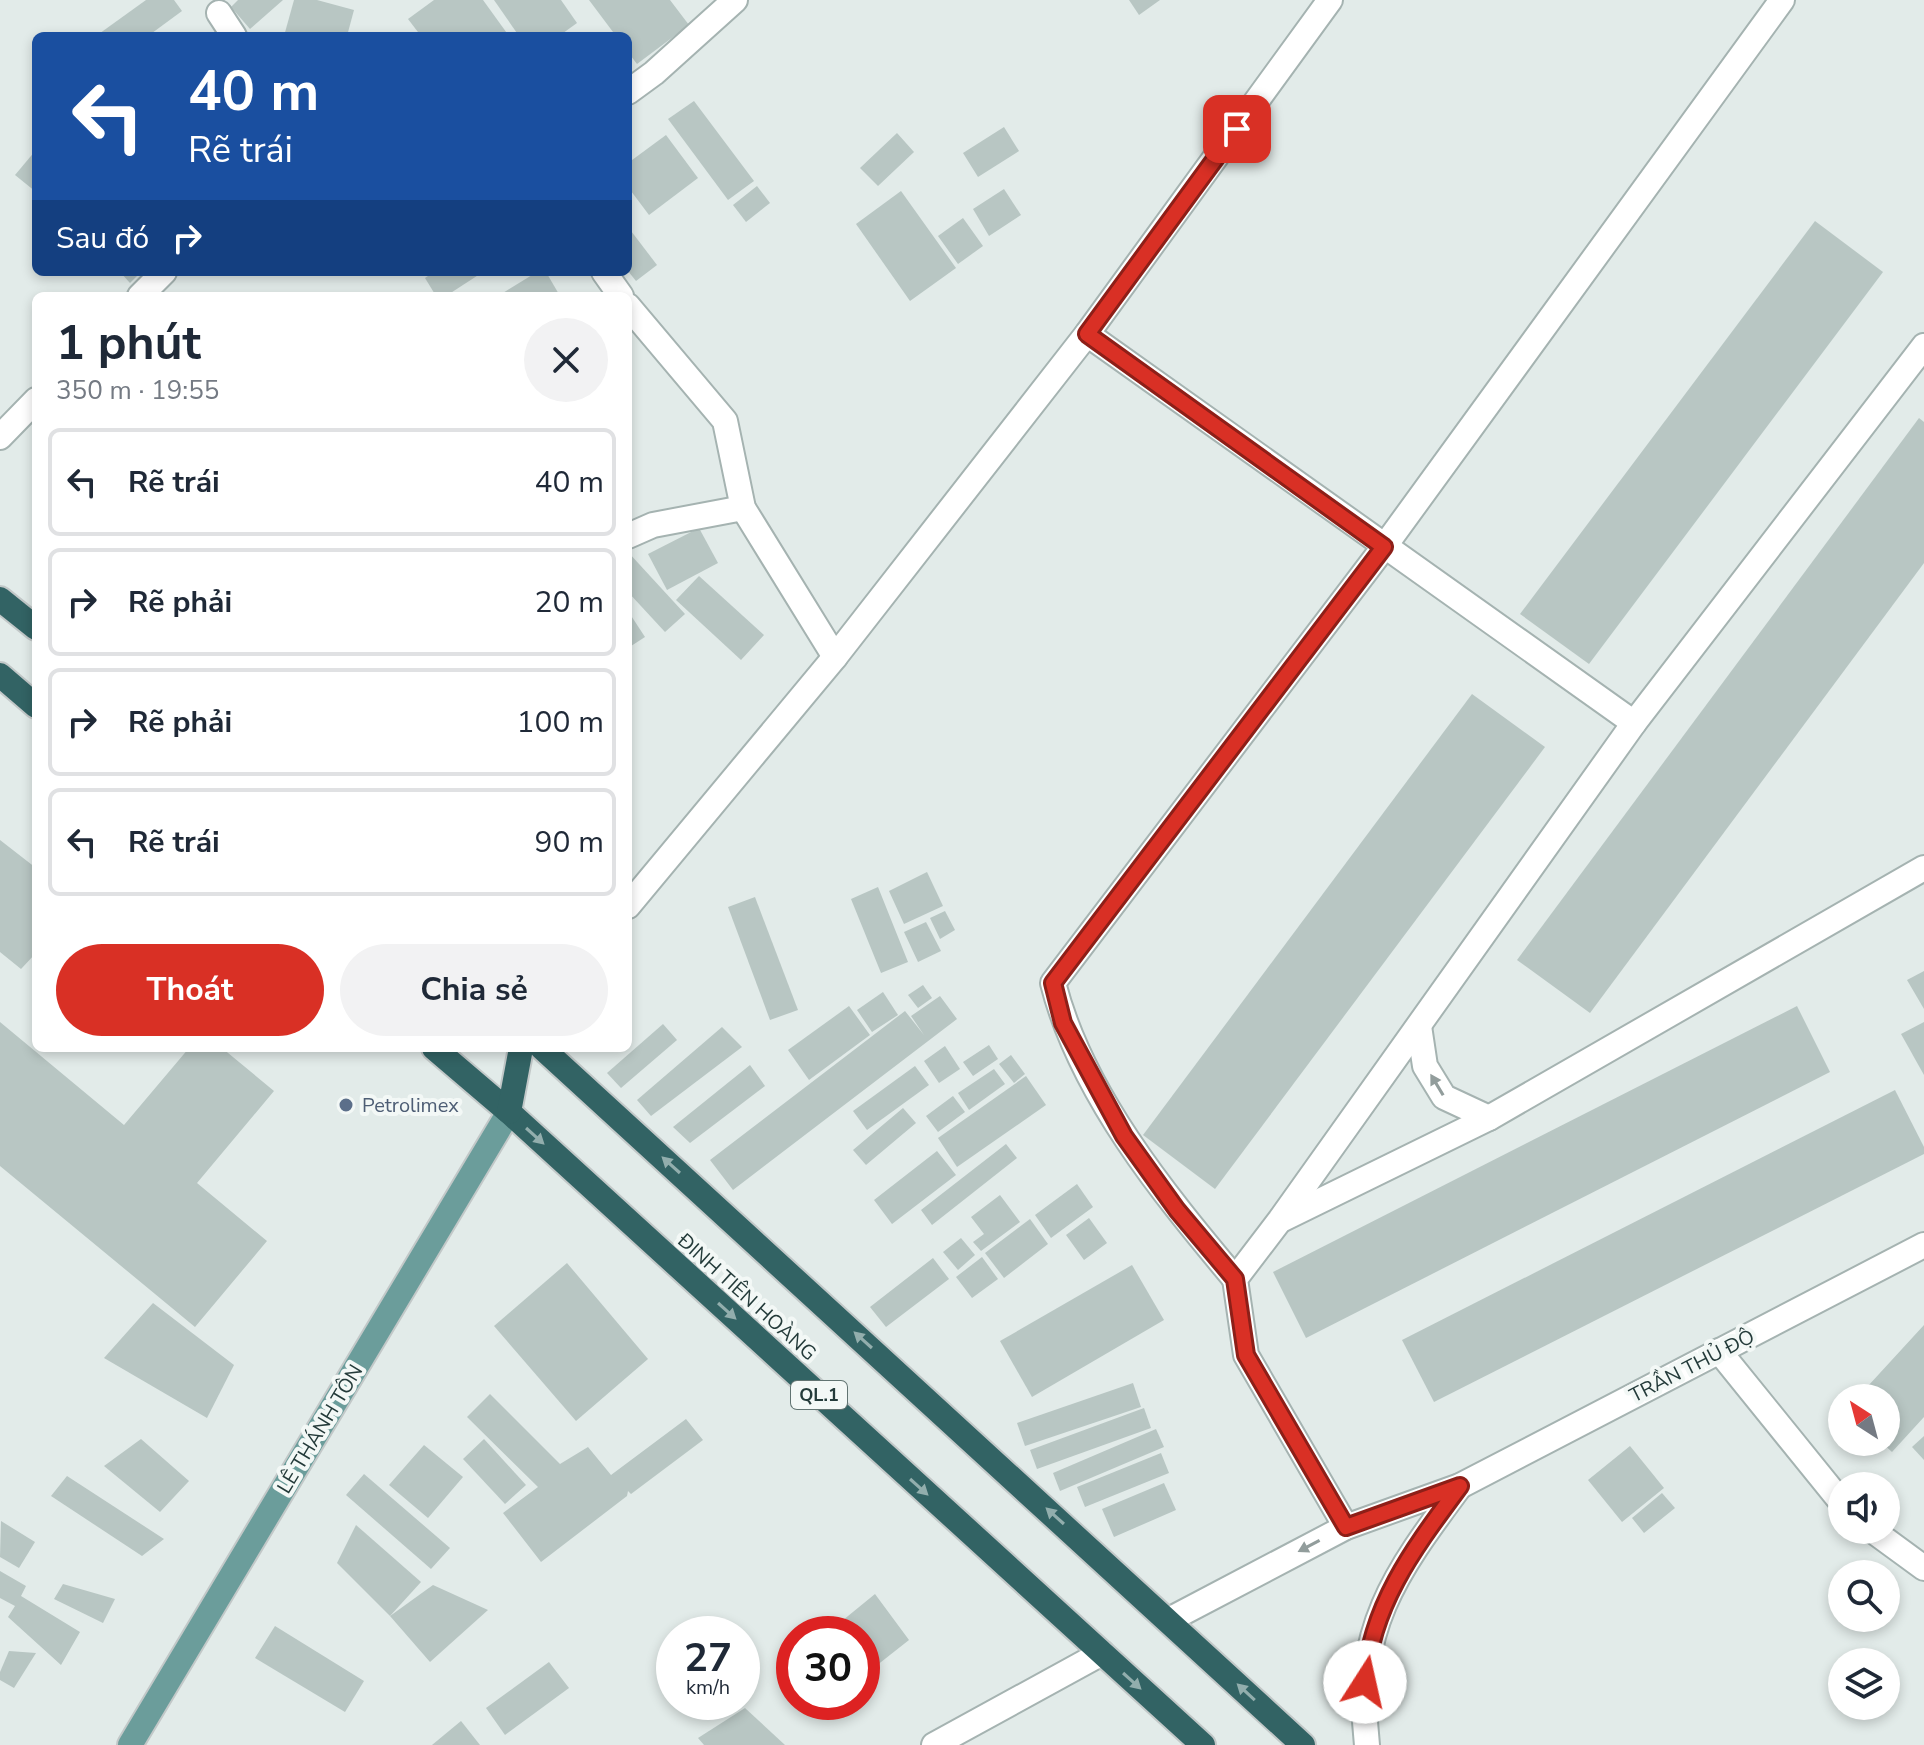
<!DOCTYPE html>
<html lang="vi">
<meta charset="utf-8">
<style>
body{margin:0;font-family:"Nunito Sans",sans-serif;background:#f2f2f3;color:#1f2937;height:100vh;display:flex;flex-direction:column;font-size:30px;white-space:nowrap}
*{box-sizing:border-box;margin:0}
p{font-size:26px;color:#747a83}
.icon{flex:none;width:44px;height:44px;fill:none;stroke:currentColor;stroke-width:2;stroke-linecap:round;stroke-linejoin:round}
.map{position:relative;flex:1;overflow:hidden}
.details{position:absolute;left:32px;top:292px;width:600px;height:760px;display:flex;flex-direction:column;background:#fff;border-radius:12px;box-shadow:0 4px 12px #0003}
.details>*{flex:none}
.banner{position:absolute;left:32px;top:32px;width:600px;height:244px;border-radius:12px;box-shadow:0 4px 12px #0003;background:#1a4fa0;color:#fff;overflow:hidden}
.needle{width:52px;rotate:324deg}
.controls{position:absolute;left:1828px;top:1384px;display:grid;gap:16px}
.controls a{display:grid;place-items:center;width:72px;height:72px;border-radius:50%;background:#fff;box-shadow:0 4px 12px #0003;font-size:40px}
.speed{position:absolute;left:656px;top:1616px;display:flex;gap:16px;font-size:40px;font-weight:700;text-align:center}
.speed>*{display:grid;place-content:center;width:104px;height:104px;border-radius:50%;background:#fff;box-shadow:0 4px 12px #0003;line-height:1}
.speed small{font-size:20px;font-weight:400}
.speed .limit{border:12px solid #d22;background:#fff;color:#111}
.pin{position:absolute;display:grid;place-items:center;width:68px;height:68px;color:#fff;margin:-34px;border-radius:16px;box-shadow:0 4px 12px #0006}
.me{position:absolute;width:88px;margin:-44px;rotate:10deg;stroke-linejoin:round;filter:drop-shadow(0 0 6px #0008)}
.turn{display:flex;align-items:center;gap:28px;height:168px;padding:0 24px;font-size:36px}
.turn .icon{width:104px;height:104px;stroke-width:2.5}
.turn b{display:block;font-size:56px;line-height:68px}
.then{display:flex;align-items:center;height:76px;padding:0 24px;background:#0003;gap:16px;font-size:30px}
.round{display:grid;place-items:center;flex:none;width:84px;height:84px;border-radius:42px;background:#f2f2f3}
.overview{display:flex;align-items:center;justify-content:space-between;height:136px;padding:0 24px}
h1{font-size:48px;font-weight:700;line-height:60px}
.button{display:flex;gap:16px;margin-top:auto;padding:16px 24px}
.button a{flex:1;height:92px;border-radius:48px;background:#d93025;color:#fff;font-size:32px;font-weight:700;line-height:92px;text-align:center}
.button a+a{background:#f2f2f3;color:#1f2937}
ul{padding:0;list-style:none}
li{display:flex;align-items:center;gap:24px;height:108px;margin:0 16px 12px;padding:0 8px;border:4px solid #e0e1e3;border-radius:12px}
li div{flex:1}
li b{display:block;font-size:30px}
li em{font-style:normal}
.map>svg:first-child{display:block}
.building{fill:#b8c6c3}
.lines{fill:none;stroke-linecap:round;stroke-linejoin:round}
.minor-casing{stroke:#a5b3b1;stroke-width:28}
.major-casing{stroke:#c2c8c8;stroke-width:28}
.highway-casing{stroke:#c2c8c8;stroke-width:28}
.minor{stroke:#fff;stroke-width:24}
.major{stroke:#6b9d9b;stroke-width:24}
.highway{stroke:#326364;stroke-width:24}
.oneway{fill:#929d9c}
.oneway2{fill:#92aead}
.route-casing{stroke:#8d1f18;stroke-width:20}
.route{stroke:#d93025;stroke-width:14}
.service-dot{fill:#5c6f8a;stroke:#f3f8f6;stroke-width:3}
.labels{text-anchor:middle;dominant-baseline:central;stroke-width:8;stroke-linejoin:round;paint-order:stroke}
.shield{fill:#f3f8f6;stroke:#627472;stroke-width:2}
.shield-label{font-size:18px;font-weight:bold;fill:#243b3a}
.service-label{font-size:20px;fill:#4e5e75;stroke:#f3f8f6;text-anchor:start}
.street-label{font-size:20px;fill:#243b3a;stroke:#f3f8f6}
</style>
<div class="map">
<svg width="1924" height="1745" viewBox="0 0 1924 1745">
<rect width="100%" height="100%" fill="#e2ebe9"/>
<!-- building -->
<g class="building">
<polygon points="146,0 174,0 182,11 148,36 96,36"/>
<polygon points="238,0 283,0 250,29 231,7"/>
<polygon points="294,0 317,0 354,10 347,36 284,36"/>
<polygon points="434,0 483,0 509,36 421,36 408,19"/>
<polygon points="494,0 561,0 577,23 559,36 519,36"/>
<polygon points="589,0 670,0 689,25 637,64 628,52 628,36 616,36"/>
<polygon points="1129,0 1160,0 1139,15"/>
<polygon points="694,101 754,181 728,200 668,119"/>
<polygon points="1004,127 1019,151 978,177 963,153"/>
<polygon points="897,133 914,152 878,186 860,168"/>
<polygon points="666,135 698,178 649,215 628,187 628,163"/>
<polygon points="36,150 36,192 15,175"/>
<polygon points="757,186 770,203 746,222 733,205"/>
<polygon points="1004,189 1021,215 989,236 973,209"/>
<polygon points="901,191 956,268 910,301 856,224"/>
<polygon points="963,218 983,246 958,264 938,236"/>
<polygon points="1815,221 1883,272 1589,664 1520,614"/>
<polygon points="628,227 657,265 636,281 628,271"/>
<polygon points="120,272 141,272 130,283"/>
<polygon points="434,272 483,272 446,296 436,296 425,278"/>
<polygon points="537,272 546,272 560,296 498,296"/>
<polygon points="1919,418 1924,422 1924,563 1590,1013 1517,960"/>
<polygon points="699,528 718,563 667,590 648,554"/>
<polygon points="628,552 685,614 665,632 628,592"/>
<polygon points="699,576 764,635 741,660 676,600"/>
<polygon points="628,611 645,637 628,648"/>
<polygon points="1472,694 1545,747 1215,1189 1143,1135"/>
<polygon points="0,840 36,868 36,953 21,969 0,952"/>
<polygon points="927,872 943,906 904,924 889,891"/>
<polygon points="878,887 908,962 881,973 851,899"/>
<polygon points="755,897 798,1010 770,1020 728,907"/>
<polygon points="945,911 955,930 940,939 930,918"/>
<polygon points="926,922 941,951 918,962 904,932"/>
<polygon points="1924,971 1924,1009 1907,980"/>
<polygon points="923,985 932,998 918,1008 908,995"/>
<polygon points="883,992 898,1015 872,1032 857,1010"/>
<polygon points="940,996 957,1019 733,1190 710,1160 905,1011 924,1035 911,1016"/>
<polygon points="849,1006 870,1035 809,1080 788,1050"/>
<polygon points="1797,1006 1830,1072 1306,1338 1273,1272"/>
<polygon points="0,1022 124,1125 189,1048 222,1048 274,1091 197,1183 267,1241 195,1327 0,1166"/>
<polygon points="1924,1022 1924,1075 1901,1034"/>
<polygon points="663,1024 677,1040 621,1088 607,1073"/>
<polygon points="722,1027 742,1047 651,1116 637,1100"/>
<polygon points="989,1045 998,1059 973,1076 963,1062"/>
<polygon points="945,1046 960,1069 939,1083 924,1061"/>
<polygon points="1011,1055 1025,1074 1014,1083 999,1064"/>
<polygon points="750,1065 765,1086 690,1143 673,1127"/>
<polygon points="915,1066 929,1085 867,1130 853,1111"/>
<polygon points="994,1069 1005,1084 969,1110 958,1093"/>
<polygon points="1026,1076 1046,1105 957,1167 938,1138"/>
<polygon points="1895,1090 1924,1147 1924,1154 1434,1402 1402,1340"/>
<polygon points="953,1096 965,1112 938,1132 926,1116"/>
<polygon points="903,1108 916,1123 866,1165 853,1150"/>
<polygon points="1006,1144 1017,1158 932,1225 921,1210"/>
<polygon points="937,1151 956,1175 892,1224 874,1200"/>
<polygon points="1077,1184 1093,1207 1051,1238 1035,1215"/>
<polygon points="1000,1195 1020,1222 981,1251 973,1242 984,1234 971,1217"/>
<polygon points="1089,1218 1107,1243 1084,1260 1066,1235"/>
<polygon points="1030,1219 1048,1244 1004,1278 985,1253"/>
<polygon points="961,1238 975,1255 958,1270 943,1252"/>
<polygon points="982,1257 998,1279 972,1298 956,1277"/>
<polygon points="933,1258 949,1279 886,1327 870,1307"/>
<polygon points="567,1263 648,1359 576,1421 494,1326"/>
<polygon points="1132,1265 1164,1320 1032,1397 1000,1341"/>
<polygon points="153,1303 234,1365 207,1418 104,1358"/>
<polygon points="1924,1325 1924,1417 1892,1452 1881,1442 1886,1442 1886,1398 1857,1398"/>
<polygon points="1133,1383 1141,1407 1025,1446 1017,1423"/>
<polygon points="490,1394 560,1464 588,1447 611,1475 686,1419 703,1440 631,1494 628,1491 627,1496 541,1562 503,1513 538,1487 467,1417"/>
<polygon points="1144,1408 1151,1428 1037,1469 1030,1450"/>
<polygon points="1156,1429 1164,1447 1060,1491 1053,1473"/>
<polygon points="1924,1436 1924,1460 1912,1447"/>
<polygon points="141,1439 189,1481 160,1512 104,1466"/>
<polygon points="484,1439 526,1485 505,1504 463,1459"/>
<polygon points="424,1445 463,1477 428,1518 389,1485"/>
<polygon points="1630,1446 1664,1488 1622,1522 1588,1480"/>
<polygon points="1161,1453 1169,1473 1085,1507 1077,1487"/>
<polygon points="364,1474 450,1548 431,1569 346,1495"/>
<polygon points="67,1476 164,1539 142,1556 51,1496"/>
<polygon points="1164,1483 1176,1510 1114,1537 1102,1509"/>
<polygon points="1662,1493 1675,1508 1644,1533 1632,1518"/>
<polygon points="1,1521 35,1542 19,1568 0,1557"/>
<polygon points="356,1525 421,1582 390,1616 337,1563"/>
<polygon points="0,1571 26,1586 21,1596 80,1632 61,1665 8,1617 15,1606 0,1598"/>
<polygon points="63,1584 115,1599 103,1623 54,1599"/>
<polygon points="433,1585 488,1610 430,1662 390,1616"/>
<polygon points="875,1594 909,1640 862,1677 862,1634 826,1634"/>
<polygon points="275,1626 364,1681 345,1712 255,1658"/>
<polygon points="9,1651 36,1653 14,1688 0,1680 0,1672"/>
<polygon points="549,1662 569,1688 505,1735 486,1708"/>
<polygon points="745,1708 785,1745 704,1745 698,1738"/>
<polygon points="461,1721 480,1745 432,1745"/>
</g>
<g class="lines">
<defs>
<g id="minor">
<polyline points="219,13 234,36"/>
<polyline points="628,92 654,73 735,0"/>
<polyline points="604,272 621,296"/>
<polyline points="140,296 164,272"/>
<polyline points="628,306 725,421 743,508 835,657"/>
<polyline points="1087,334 1634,723"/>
<polyline points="0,437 36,400"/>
<polyline points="628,536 653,525 743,508"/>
<polyline points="628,906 835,657 1087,334 1330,0"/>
<polyline points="1419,1026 1425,1066 1444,1097 1489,1118"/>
<polyline points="1283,1219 1489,1118 1924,868"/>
<path d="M1235,1279C1163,1193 1081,1093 1053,983L1384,547L1782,0"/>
<polyline points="1719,1351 1842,1503"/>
<polyline points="1346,1527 1246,1355 1235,1279 1280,1220 1634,723 1924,346"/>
<polyline points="1872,1530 1924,1568"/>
<polyline points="1169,1620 1346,1527 1460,1486 1924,1245"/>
<polyline points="934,1745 1102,1653"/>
<path d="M1367,1745C1354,1629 1394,1575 1460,1486"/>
</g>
<polyline id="major" points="130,1745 509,1112"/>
<g id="highway">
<polyline points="0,599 36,628"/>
<polyline points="0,675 36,706"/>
<polyline points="434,1048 509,1112 1203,1745"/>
<polyline points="542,1048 1303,1745"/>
<polyline points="509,1112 521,1048"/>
</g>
</defs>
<!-- minor casing -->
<use href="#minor" class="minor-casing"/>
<!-- major casing -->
<use href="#major" class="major-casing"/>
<!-- highway casing -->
<use href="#highway" class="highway-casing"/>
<!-- minor -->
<use href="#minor" class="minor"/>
<!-- major -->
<use href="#major" class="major"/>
<!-- highway -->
<use href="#highway" class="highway"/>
</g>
<!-- one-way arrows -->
<defs><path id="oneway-solid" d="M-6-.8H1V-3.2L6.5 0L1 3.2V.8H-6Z" transform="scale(2)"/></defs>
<g class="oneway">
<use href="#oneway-solid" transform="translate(1437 1085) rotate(-121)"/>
<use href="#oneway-solid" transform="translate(1309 1546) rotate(152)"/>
</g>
<g class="oneway2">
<use href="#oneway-solid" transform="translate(535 1136) rotate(42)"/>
<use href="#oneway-solid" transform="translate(671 1165) rotate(-138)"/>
<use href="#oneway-solid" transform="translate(727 1311) rotate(42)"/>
<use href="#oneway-solid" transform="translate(863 1340) rotate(-138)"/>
<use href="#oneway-solid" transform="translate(919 1487) rotate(42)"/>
<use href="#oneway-solid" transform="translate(1055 1516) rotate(-138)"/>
<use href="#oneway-solid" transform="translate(1132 1681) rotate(42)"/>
<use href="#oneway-solid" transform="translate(1246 1692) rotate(-137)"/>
</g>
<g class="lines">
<defs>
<path id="route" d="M1237,129L1087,334L1384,547L1053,983L1063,1023L1124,1136L1177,1210L1235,1279L1246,1355L1346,1527L1460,1486C1415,1547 1371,1604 1365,1682"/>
</defs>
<!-- route casing -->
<use href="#route" class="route-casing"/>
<!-- route -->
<use href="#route" class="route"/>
</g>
<!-- markers -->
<circle class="service-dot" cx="346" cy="1105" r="8"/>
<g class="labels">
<!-- shield labels -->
<rect class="shield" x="791" y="1381" width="56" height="28" rx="6"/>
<g class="shield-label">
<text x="819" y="1395">QL.1</text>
</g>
<!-- service labels -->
<g class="service-label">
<text x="362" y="1105">Petrolimex</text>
</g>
<!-- street labels -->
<g class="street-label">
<text transform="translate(747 1297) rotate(42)">ĐINH TIÊN HOÀNG</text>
<text transform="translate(1692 1366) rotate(-27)">TRẦN THỦ ĐỘ</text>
<text transform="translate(320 1429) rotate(-59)">LÊ THÁNH TÔN</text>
</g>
</g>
</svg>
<div class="controls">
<a><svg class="needle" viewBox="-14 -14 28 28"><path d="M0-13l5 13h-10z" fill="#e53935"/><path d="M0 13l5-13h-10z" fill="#747a83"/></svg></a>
<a><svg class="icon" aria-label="sound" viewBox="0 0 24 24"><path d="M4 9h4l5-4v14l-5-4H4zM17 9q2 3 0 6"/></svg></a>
<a><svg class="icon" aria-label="search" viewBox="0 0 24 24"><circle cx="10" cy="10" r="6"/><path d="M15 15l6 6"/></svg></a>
<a><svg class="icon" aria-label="layers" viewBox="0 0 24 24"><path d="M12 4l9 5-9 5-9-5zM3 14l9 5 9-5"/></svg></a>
</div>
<div class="speed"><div>27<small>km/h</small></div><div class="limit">30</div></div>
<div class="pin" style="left:1237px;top:129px;background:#d93025"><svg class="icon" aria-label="arrive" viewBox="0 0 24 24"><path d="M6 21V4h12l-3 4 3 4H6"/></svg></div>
<svg class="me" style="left:1365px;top:1682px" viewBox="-20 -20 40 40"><circle r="19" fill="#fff"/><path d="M0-13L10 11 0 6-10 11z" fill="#d93025"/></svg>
<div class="banner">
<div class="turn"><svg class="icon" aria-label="left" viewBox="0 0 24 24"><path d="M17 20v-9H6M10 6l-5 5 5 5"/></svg><div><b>40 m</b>Rẽ trái</div></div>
<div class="then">Sau đó<svg class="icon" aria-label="right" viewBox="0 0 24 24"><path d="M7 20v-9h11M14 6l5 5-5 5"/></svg></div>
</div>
<section class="details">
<div class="overview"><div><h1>1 phút</h1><p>350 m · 19:55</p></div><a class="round"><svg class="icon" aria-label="close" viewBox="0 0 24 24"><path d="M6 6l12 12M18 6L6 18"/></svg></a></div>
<ul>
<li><svg class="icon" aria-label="left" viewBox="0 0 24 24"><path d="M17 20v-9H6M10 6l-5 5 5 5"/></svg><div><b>Rẽ trái</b></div><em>40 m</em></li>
<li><svg class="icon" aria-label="right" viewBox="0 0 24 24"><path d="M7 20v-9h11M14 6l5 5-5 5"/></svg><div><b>Rẽ phải</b></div><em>20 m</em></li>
<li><svg class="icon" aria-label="right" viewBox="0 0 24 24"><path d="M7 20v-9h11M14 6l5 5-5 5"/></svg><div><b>Rẽ phải</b></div><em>100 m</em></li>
<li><svg class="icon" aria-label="left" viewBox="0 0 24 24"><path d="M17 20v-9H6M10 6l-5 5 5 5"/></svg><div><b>Rẽ trái</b></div><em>90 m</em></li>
</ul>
<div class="button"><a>Thoát</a><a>Chia sẻ</a></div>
</section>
</div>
